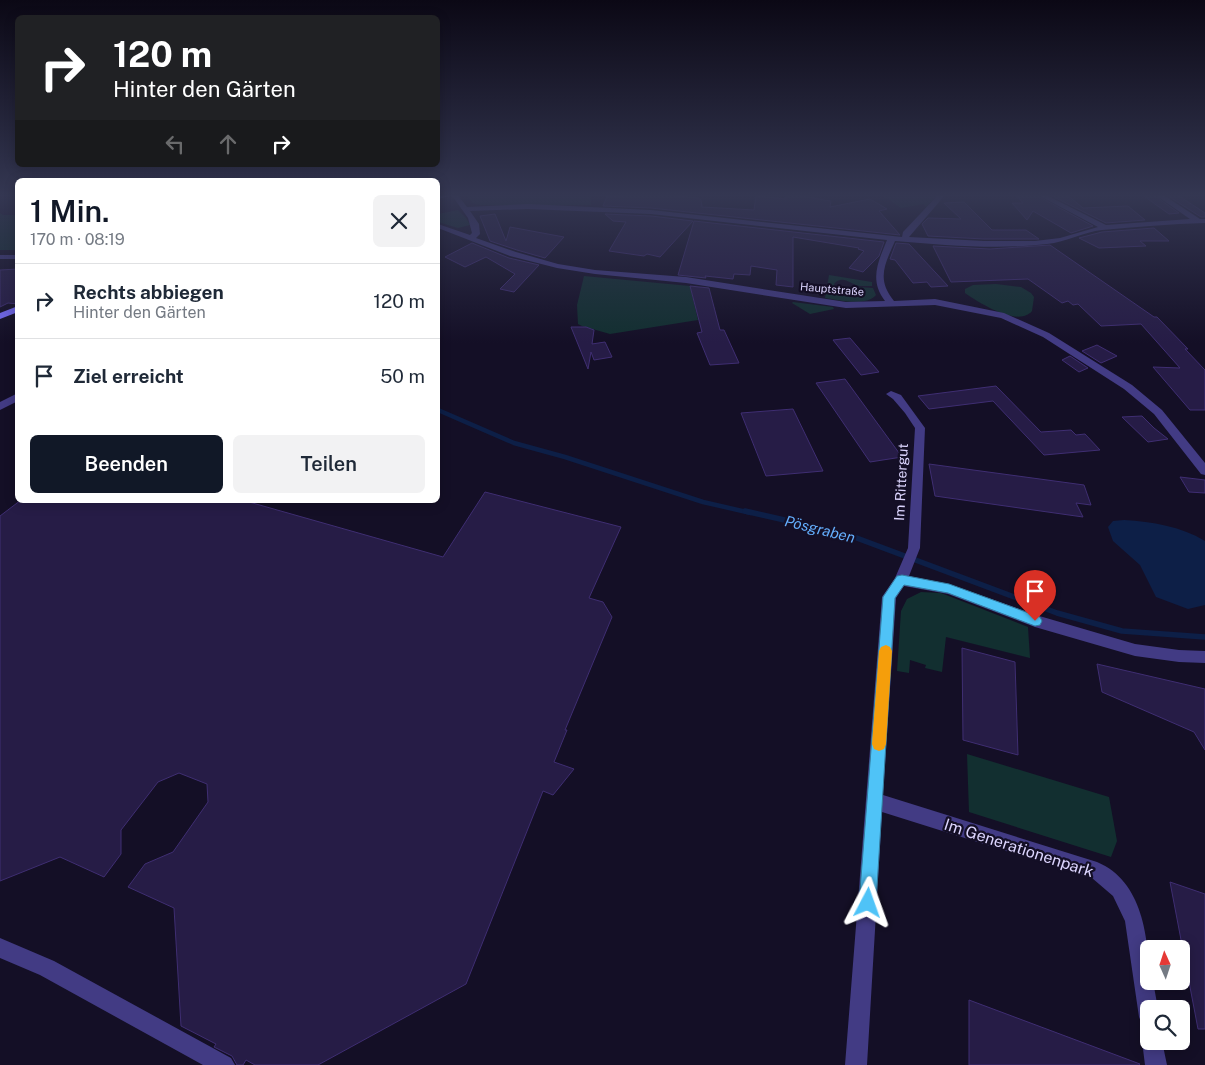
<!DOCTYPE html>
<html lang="de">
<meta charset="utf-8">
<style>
body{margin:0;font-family:"Public Sans",sans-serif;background:#f2f2f3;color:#1f2937;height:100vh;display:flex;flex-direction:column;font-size:19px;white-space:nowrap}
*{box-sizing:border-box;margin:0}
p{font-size:16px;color:#747a83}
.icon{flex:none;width:28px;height:28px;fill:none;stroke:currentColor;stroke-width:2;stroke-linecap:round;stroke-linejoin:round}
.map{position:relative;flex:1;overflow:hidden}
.details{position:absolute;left:15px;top:178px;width:425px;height:325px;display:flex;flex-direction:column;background:#fff;border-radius:8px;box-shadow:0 2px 12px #0003}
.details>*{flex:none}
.banner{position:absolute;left:15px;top:15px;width:425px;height:152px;border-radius:8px;box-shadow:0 2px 12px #0003;background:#202124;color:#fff;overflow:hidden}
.needle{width:32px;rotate:357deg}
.fabs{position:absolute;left:1140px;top:940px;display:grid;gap:10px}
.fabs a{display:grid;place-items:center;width:50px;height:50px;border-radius:8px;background:#fff;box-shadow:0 2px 12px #0003;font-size:25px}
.pin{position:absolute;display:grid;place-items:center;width:42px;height:42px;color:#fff;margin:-51px -21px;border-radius:50% 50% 50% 0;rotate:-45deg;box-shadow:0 0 5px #0007}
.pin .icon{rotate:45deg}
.me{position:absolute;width:55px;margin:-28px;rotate:4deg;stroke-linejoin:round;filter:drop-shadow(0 0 4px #0008)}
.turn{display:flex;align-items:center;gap:18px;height:105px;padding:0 15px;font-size:22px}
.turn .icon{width:65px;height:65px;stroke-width:2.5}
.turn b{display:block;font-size:35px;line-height:42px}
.lanes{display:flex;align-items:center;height:48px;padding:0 15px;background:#0003;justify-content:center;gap:25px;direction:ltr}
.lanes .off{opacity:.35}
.round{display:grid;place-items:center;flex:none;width:52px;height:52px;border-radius:8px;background:#f2f2f3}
.headline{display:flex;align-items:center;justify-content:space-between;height:85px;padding:0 15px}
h1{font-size:30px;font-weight:600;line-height:38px;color:#111827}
.primary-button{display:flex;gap:10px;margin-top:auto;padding:10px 15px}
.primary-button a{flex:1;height:58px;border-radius:8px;background:#111827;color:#fff;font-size:20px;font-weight:600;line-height:58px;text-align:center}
.primary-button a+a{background:#f2f2f3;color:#1f2937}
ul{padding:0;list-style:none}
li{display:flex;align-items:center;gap:15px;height:75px;padding:0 15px;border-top:1px solid #e0e1e3}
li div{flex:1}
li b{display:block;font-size:19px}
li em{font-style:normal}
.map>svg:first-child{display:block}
.green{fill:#122f30}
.water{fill:#0d1f47}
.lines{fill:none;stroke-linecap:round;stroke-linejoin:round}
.stream-far1{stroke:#0d1f47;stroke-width:4.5}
.stream{stroke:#0d1f47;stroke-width:5.5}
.building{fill:#261c46;stroke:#3f2e72}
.street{fill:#423b84;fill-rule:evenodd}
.secondary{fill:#786dfd;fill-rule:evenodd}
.route{fill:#4fc3f7;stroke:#337fa1}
.slow{fill:#f59e0b}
.labels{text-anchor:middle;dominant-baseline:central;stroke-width:4.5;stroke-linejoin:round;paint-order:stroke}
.far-street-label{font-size:11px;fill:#dcd5fe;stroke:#140f26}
.street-label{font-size:14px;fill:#dcd5fe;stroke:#140f26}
.water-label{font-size:15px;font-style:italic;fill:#64aefd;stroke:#140f26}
.near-street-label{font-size:16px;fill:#dcd5fe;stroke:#140f26}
</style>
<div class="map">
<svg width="1205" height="1065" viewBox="0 0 1205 1065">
<rect width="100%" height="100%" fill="#140f26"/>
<!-- green -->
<g class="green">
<polygon points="467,194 591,194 591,205 480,205 472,203"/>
<polygon points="881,194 938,194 926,207 924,204 901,208"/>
<polygon points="458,210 466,218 470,225 458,228 438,222 438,214"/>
<polygon points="0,213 3,215 17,215 17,250 0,250"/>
<path d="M829,275L872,282V286C868,286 863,286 859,286C851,284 842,274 834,284C839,293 852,294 858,287L873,288L876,295C866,307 838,300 825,298Z"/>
<polygon points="584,276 690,286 698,320 610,334 582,326 578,324 577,305"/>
<path d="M996,284L1021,287L1031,293L1034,297L1032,311C1018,328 978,302 965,293V289L973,285Z"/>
<polygon points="793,302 833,307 834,309 810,314 792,303"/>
<polygon points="921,592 941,593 1028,627 1030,658 946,637 942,672 925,668 926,665 910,660 909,673 897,671 901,611 907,599"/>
<polygon points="967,754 1109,797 1117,841 1111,857 969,812"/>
</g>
<!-- water -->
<path class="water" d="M1124,520C1153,522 1180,526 1205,541V605L1188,609L1156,597L1140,565L1113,541L1108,527L1113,521Z"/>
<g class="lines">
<!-- stream-far1 -->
<polyline class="stream-far1" points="438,410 514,443 565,457 703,502 751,513"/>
<!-- stream -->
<polyline class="stream" points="745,511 846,534 1057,613 1122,631 1205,637"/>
</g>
<!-- building -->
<g class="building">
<polygon points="626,194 656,194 698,198 701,200 702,207 754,210 756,196 786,199 787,194 801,196 831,201 830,207 870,199 887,209 879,211 900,235 651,208 603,206 607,196 625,197"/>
<polygon points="1015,194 1034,194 1093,226 1071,233 1033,211 1027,220 1012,203 1023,203"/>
<polygon points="1048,194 1066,194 1083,208 1128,206 1145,220 1106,223"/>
<polygon points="1141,194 1152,194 1179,213 1169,214"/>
<polygon points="1165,194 1176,194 1205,213 1205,217 1201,217"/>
<polygon points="964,202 992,230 1026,230 1039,239 984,239 928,236 922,224 928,218 961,219 944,203"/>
<polygon points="495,214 506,241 510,227 564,237 545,258 517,250 490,241 480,216"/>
<polygon points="605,214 651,216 693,221 660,257 647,254 644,256 609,251 626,222 613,221"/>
<polygon points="694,221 884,242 879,256 863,272 849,268 864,251 858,249 859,248 793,237 793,287 776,285 777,270 751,266 750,275 734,274 733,279 705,276 706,278 678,275"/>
<polygon points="1154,228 1169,241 1140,241 1146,246 1099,248 1079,238 1102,232"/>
<polygon points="472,243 509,258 539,265 514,292 500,289 515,274 486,257 465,267 445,257"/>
<polygon points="896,243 909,244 948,286 931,287 927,282 913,283 895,260 890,259"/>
<polygon points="1050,245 1154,317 1157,317 1188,349 1185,349 1205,370 1205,410 1190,410 1153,367 1180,368 1141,324 1101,326 1078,304 1073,305 1068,301 1062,303 1028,279 951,282 933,246 990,249"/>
<polygon points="18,269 18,304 8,303 0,307 0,270"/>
<polygon points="690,286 709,288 720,330 724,330 739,363 710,365 697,333 702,332"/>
<polygon points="571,327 586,327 594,330 592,344 605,342 612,357 594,360 591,352 588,369"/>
<polygon points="850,338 879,372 861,375 833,340"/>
<polygon points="1097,345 1117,356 1101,363 1082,351"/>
<polygon points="1070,356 1088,368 1079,372 1062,360"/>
<polygon points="845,379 902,457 870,462 816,383"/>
<polygon points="996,386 1041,432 1071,430 1076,435 1085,434 1100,450 1044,455 993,401 929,409 918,396"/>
<polygon points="793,409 823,471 766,476 741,413"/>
<polygon points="1142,416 1154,428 1168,439 1148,442 1122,417"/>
<polygon points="929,464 1084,485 1091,505 1076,503 1083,517 935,496"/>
<polygon points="1180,477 1205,480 1205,493 1189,492"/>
<polygon points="485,492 621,527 589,598 603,602 612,617 565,730 567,730 554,762 574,769 553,795 543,791 466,984 318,1065 255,1065 246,1060 243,1065 237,1065 232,1056 214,1047 216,1044 181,1026 174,908 128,887 145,864 173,852 208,802 207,784 179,773 158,782 121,830 121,854 104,877 60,857 0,881 0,516 21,500 242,500 443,557"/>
<polygon points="962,648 1015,662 1018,755 963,740"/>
<polygon points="1097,664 1205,689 1205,750 1194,732 1102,692"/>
<polygon points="1170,882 1205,894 1205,1029 1198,1029"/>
<polygon points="969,1000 1140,1064 1139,1065 969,1065"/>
</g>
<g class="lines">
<!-- street -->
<g class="street">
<path d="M451,194H457L467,207L528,204L651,210L902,237L903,232L939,194H946L909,237L984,241H1035L1060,238L1098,227L1036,194H1044L1106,225L1190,219L1154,194H1162L1200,219H1205V223C1171,224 1136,227 1102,230C1084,232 1066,242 1047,244C997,250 945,245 895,241C885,264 876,279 894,301L935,299L1004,313L1049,333L1132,385L1162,410L1205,463V475L1201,474L1154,414L1124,389L1043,337L1001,318L935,305L846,308L686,283L595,274L557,268L510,256L438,228V224L470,235L472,233L468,218ZM528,209L651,214L887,240C878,262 869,280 885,301L846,302L686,277L595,270L558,264L516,252L476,238L480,234L479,224L470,211Z"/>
<rect x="0" y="255" width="18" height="4"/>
<path d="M891,391L901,395L925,428L920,548L909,576L949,584L1036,615L1135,644L1179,650L1205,651V663L1179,662L1135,656L1035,627L948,594L904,586L896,598L883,795L1097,862C1143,881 1149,939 1149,981H1153L1158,1009H1149V1027L1142,1024L1139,1017L1125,921L1113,896L1092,878L882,812L867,1065H845L882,597L895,578L908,548L915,428L905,413L893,399L886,394Z"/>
<polygon points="18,393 18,401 0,410 0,402"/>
<polygon points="0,938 54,961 231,1058 235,1065 203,1065 40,975 0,958"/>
<polygon points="1149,1032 1149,1041 1162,1041 1167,1065 1145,1065 1142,1041 1145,1034"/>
</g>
<!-- secondary -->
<g class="secondary">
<polygon points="443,194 457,194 438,199 438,195"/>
<polygon points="18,306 18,312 0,319 0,313"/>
</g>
</g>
<!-- sky -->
<linearGradient id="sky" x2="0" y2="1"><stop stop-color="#0b0815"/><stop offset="0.57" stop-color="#343752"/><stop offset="1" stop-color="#343752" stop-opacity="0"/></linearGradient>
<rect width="1205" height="343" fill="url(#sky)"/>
<!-- route -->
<polygon class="route" points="902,575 949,584 1040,617 1042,621 1040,625 1035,626 948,593 904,585 895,598 876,903 873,909 868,912 862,909 859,903 883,597 897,576"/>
<!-- slow -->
<polygon class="slow" points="886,645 890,647 892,651 886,744 884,749 879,751 874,749 872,744 879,651 881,647"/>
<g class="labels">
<!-- far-street labels -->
<g class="far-street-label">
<text transform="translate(832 289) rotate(5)">Hauptstraße</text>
</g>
<!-- street labels -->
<g class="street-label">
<text transform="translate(901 482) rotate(-87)">Im Rittergut</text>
</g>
<!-- water labels -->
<g class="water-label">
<text transform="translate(820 529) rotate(14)">Pösgraben</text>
</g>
<!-- near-street labels -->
<g class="near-street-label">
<text transform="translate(1019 848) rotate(18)">Im Generationenpark</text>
</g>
</g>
</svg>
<div class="fabs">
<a><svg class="needle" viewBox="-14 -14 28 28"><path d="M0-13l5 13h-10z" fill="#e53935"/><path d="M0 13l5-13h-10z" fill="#747a83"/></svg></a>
<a><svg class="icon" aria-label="search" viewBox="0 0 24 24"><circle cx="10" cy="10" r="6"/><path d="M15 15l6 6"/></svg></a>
</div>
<div class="pin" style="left:1035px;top:621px;background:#d93025"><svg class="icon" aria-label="arrive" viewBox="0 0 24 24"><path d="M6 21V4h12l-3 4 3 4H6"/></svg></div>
<svg class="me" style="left:868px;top:903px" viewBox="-20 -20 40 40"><path d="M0-17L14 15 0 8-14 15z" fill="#4fc3f7" stroke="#fff" stroke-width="4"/></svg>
<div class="banner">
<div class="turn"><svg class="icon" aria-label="right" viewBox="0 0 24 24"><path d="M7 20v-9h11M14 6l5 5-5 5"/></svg><div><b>120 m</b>Hinter den Gärten</div></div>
<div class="lanes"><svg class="icon off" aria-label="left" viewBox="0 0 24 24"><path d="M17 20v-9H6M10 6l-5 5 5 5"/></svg><svg class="icon off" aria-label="ahead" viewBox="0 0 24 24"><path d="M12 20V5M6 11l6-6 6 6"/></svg><svg class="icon" aria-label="right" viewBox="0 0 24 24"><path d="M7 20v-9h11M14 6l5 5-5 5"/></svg></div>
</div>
<section class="details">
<div class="headline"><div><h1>1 Min.</h1><p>170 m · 08:19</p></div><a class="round"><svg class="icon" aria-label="close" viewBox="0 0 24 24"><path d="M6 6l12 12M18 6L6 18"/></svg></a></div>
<ul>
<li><svg class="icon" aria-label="right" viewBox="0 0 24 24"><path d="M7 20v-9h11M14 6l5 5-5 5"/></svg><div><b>Rechts abbiegen</b><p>Hinter den Gärten</p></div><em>120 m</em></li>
<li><svg class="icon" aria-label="arrive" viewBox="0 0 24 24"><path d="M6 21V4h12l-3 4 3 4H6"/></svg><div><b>Ziel erreicht</b></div><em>50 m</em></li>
</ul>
<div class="primary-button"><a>Beenden</a><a>Teilen</a></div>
</section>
</div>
